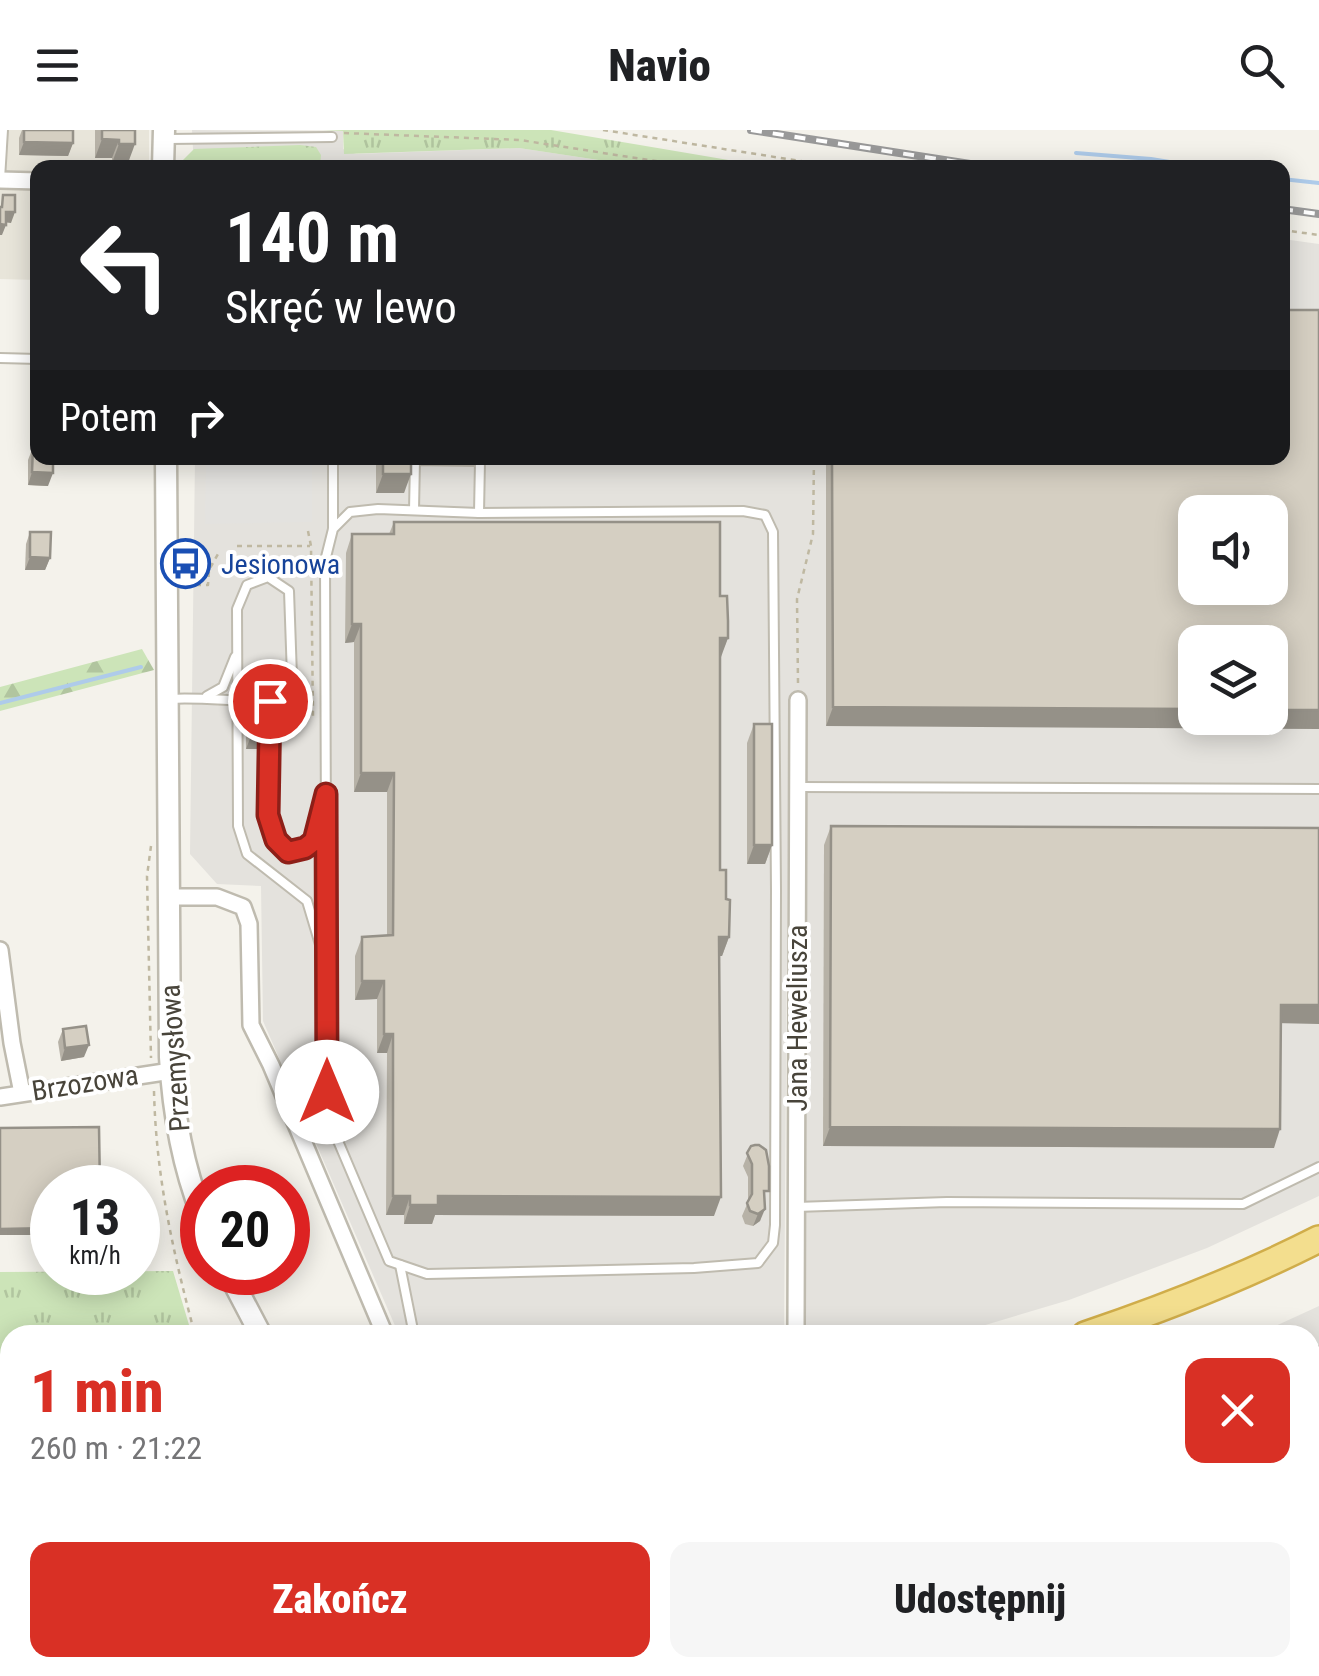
<!DOCTYPE html>
<html lang="pl">
<meta charset="utf-8">
<style>
body{margin:0;font-family:"Roboto Condensed",sans-serif;background:#f6f6f6;color:#202124;height:100vh;display:flex;flex-direction:column;font-size:38px;white-space:nowrap}
*{box-sizing:border-box;margin:0}
p{font-size:32px;color:#757577}
.icon{flex:none;width:55px;height:55px;fill:none;stroke:currentColor;stroke-width:2;stroke-linecap:round;stroke-linejoin:round}
.map{position:relative;flex:1;overflow:hidden}
.drawer{position:absolute;left:0px;top:1195px;width:1320px;height:352px;display:flex;flex-direction:column;background:#fff;border-radius:30px 30px 0 0;box-shadow:0 5px 25px #0003}
.drawer>*{flex:none}
.guide{position:absolute;left:30px;top:30px;width:1260px;height:305px;border-radius:20px;box-shadow:0 5px 25px #0003;background:#202124;color:#fff;overflow:hidden}
.controls{position:absolute;left:1178px;top:365px;display:grid;gap:20px}
.controls a{display:grid;place-items:center;width:110px;height:110px;border-radius:20px;background:#fff;box-shadow:0 5px 25px #0003;font-size:50px}
.speed{position:absolute;left:30px;top:1035px;display:flex;gap:20px;font-size:50px;font-weight:700;text-align:center}
.speed>*{display:grid;place-content:center;width:130px;height:130px;border-radius:50%;background:#fff;box-shadow:0 5px 25px #0003;line-height:1}
.speed small{font-size:25px;font-weight:400}
.speed .limit{border:15px solid #d22;background:#fff;color:#111}
.pin{position:absolute;display:grid;place-items:center;width:85px;height:85px;color:#fff;margin:-42px;border:5px solid #fff;border-radius:50%;box-shadow:0 2px 10px #0007}
.me{position:absolute;width:110px;margin:-55px;rotate:0deg;stroke-linejoin:round;filter:drop-shadow(0 0 8px #0008)}
.turn{display:flex;align-items:center;gap:35px;height:210px;padding:0 30px;font-size:45px}
.turn .icon{width:130px;height:130px;stroke-width:2.5}
.turn b{display:block;font-size:70px;line-height:85px}
.then{display:flex;align-items:center;height:95px;padding:0 30px;background:#0003;gap:20px;font-size:38px}
.round{display:grid;place-items:center;flex:none;width:105px;height:105px;border-radius:20px;background:#f6f6f6}
.head{display:flex;align-items:center;justify-content:space-between;height:170px;padding:0 30px}
h1{font-size:60px;font-weight:800;line-height:75px;color:#d93025}
.button{display:flex;gap:20px;margin-top:auto;padding:20px 30px}
.button a{flex:1;height:115px;border-radius:20px;background:#d93025;color:#fff;font-size:40px;font-weight:800;line-height:115px;text-align:center}
.button a+a{background:#f6f6f6;color:#202124}
header{display:flex;justify-content:space-between;align-items:center;height:130px;padding:0 30px;background:#fff;font-size:45px;font-weight:800}
.map>svg:first-child{display:block}
.residential{fill:#e8e5da}
.industrial{fill:#e4e2dd;fill-rule:evenodd}
.grass{fill:url(#grass-tufts)}
.forest{fill:url(#forest-firs)}
.parking{fill:#e3e2df}
.lines{fill:none;stroke-linecap:round;stroke-linejoin:round}
.stream{stroke:#aecbea;stroke-width:4}
.service-casing{stroke:#bfbbaf;stroke-width:12}
.minor-casing{stroke:#bfbbaf;stroke-width:20}
.tertiary-casing{stroke:#bfbbaf;stroke-width:25}
.secondary-casing{stroke:#cfc89f;stroke-width:28}
.trunk-casing{stroke:#d0ad4a;stroke-width:30}
.path{stroke:#bfb8a1;stroke-width:2.5;stroke-dasharray:5 5;stroke-linecap:butt}
.service{stroke:#fff;stroke-width:8}
.minor{stroke:#fff;stroke-width:15}
.tertiary{stroke:#fff;stroke-width:20}
.secondary{stroke:#faf4d0;stroke-width:22}
.trunk{stroke:#f3de8e;stroke-width:25}
.rail-casing{stroke:#999;stroke-width:8}
.rail{stroke:#fff;stroke-width:4;stroke-dasharray:11;stroke-linecap:butt}
.wall{fill:#b7b2a7}
.shaded-wall{fill:#959188}
.building{fill:#d5cfc2;stroke:#959188;stroke-width:2.5;fill-rule:evenodd}
.route-casing{stroke:#8d1f18;stroke-width:25}
.route{stroke:#d93025;stroke-width:18}
.labels{text-anchor:middle;dominant-baseline:central;stroke-width:8;stroke-linejoin:round;paint-order:stroke}
.transit-label{font-size:28px;fill:#164399;stroke:#fff;text-anchor:start}
.street-label{font-size:28px;fill:#48443a;stroke:#fff}
</style>
<header><svg class="icon" aria-label="menu" viewBox="0 0 24 24"><path d="M4 6h16M4 12h16M4 18h16"/></svg>Navio<svg class="icon" aria-label="search" viewBox="0 0 24 24"><circle cx="10" cy="10" r="6"/><path d="M15 15l6 6"/></svg></header>
<div class="map">
<svg width="1319" height="1546" viewBox="0 0 1319 1546">
<defs>
<pattern id="grass-tufts" width="24" height="20" patternUnits="userSpaceOnUse" patternTransform="scale(2.5)"><rect width="24" height="20" fill="#cce4b8"/><path d="M3 7l-1-3M5 7V3M7 7l1-3M15 17l-1-3M17 17v-4M19 17l1-3" fill="none" stroke="#b1c59f"/></pattern>
<pattern id="forest-firs" width="22" height="20" patternUnits="userSpaceOnUse" patternTransform="scale(2.5)"><rect width="22" height="20" fill="#cce4b8"/><path d="M5 1l3.5 6h-7zM16 11l3.5 6h-7z" fill="#b1c59f"/></pattern>
</defs>
<rect width="100%" height="100%" fill="#f4f2eb"/>
<!-- residential -->
<g class="residential">
<polygon points="0,0 149,0 149,37 38,38 37,150 0,149"/>
<polygon points="64,1538 388,1538 399,1542 399,1546 65,1546"/>
</g>
<!-- industrial -->
<g class="industrial">
<polygon points="192,0 343,1 343,19 356,24 519,18 645,37 194,37"/>
<path d="M1283,109L1319,114V1066L1207,1118L1069,1170L952,1205H805V571H789L784,1203L782,1205H399L263,891L261,756L217,754L190,724L195,328H1282ZM1195,382H1270V458H1195ZM1195,512H1270V588H1195Z"/>
<polygon points="1319,1176 1319,1546 546,1546 531,1538 1310,1538 1310,1205 1256,1205"/>
</g>
<!-- grass -->
<g class="grass">
<polygon points="323,0 551,0 770,37 645,37 519,18 344,24 343,1"/>
<polygon points="300,15 316,17 321,25 320,37 176,37 194,19"/>
<polygon points="173,1141 192,1205 10,1205 10,1366 0,1368 0,1142"/>
</g>
<!-- forest -->
<polygon class="forest" points="142,519 154,540 0,581 0,557"/>
<!-- parking -->
<polygon class="parking" points="206,328 312,328 312,392 205,394"/>
<g class="lines">
<!-- stream -->
<g class="stream">
<polyline points="1076,23 1151,29 1207,38"/>
<polyline points="1282,49 1319,53"/>
<polyline points="0,573 141,537"/>
</g>
<defs>
<g id="service">
<polyline points="168,9 332,7"/>
<polyline points="0,49 3,0"/>
<polyline points="0,228 38,229"/>
<polyline points="414,380 415,330 480,331 479,383"/>
<polyline points="333,399 350,382 378,379 479,383 743,381 765,385 773,402 776,760 775,1095 773,1113 758,1133 694,1138 427,1144 389,1131 327,985 325,431 333,399 333,328"/>
<polyline points="207,566 223,557 235,527"/>
<path d="M169,569C203,567 236,572 270,571"/>
<polyline points="799,657 1319,659"/>
<path d="M323,678C316,706 320,716 288,722L275,711L269,685L270,571L292,547L289,461L268,447L247,455L237,479L238,696L247,724L307,771L324,828"/>
<polyline points="796,1077 947,1072 1243,1074 1319,1037"/>
<polyline points="400,1135 414,1205"/>
<polyline points="1310,1224 1319,1221"/>
</g>
<g id="minor">
<polyline points="0,50 38,51"/>
<polyline points="170,767 217,767 243,777 249,794 251,895 271,935 385,1205"/>
<polyline points="0,820 12,913 22,963"/>
<polyline points="0,967 171,941"/>
<polyline points="794,1205 796,1199 798,570"/>
<polyline points="184,1538 185,1546"/>
<polyline points="421,1538 432,1546"/>
</g>
<g id="tertiary">
<polyline points="163,38 164,0"/>
<path d="M166,328L170,927C173,982 182,1034 202,1085"/>
<polyline points="228,1142 261,1205"/>
</g>
<polyline id="secondary" points="480,1538 490,1546"/>
<g id="trunk">
<path d="M1085,1205C1165,1178 1244,1147 1319,1109"/>
<polyline points="0,1399 10,1397"/>
<polyline points="0,1417 10,1416"/>
</g>
</defs>
<!-- service casing -->
<use href="#service" class="service-casing"/>
<!-- minor casing -->
<use href="#minor" class="minor-casing"/>
<!-- tertiary casing -->
<use href="#tertiary" class="tertiary-casing"/>
<!-- secondary casing -->
<use href="#secondary" class="secondary-casing"/>
<!-- trunk casing -->
<use href="#trunk" class="trunk-casing"/>
<!-- path -->
<g class="path">
<polyline points="603,0 845,38"/>
<polyline points="344,3 520,10 700,38"/>
<polyline points="1282,100 1319,105"/>
<polyline points="308,401 311,416 313,586 316,586"/>
<polyline points="237,416 310,416"/>
<polyline points="186,455 208,455 209,440 218,424"/>
<polyline points="798,553 797,469 813,404 814,328"/>
<polyline points="151,716 147,746 151,928"/>
<path d="M154,961C156,1047 173,1122 195,1205"/>
<polyline points="393,1538 405,1546"/>
</g>
<!-- service -->
<use href="#service" class="service"/>
<!-- minor -->
<use href="#minor" class="minor"/>
<!-- tertiary -->
<use href="#tertiary" class="tertiary"/>
<!-- secondary -->
<use href="#secondary" class="secondary"/>
<!-- trunk -->
<use href="#trunk" class="trunk"/>
<defs>
<g id="rail">
<polyline points="751,0 996,38"/>
<polyline points="1282,79 1319,84"/>
</g>
</defs>
<!-- rail casing -->
<use href="#rail" class="rail-casing"/>
<!-- rail -->
<use href="#rail" class="rail"/>
</g>
<!-- wall -->
<g class="wall">
<polygon points="22,0 73,0 73,13 68,26 19,25 19,8"/>
<polygon points="95,0 135,0 128,33 112,33 112,28 95,28"/>
<polygon points="37,65 38,98 32,98 32,78"/>
<polygon points="33,317 48,356 28,355 28,330"/>
<polygon points="376,328 411,328 404,363 376,363"/>
<polygon points="826,328 1282,328 826,596"/>
<polygon points="394,392 720,466 728,508 720,527 720,740 726,769 729,807 722,826 719,826 714,1086 435,1085 432,1094 404,1094 404,1085 386,1085 387,923 377,923 377,869 355,870 355,826 362,807 387,806 387,662 354,662 354,512 345,513 346,423 352,404 389,404"/>
<polygon points="30,402 50,428 45,440 25,440 26,414"/>
<polygon points="251,586 260,619 246,619 246,598"/>
<polygon points="754,594 772,715 765,734 747,734 747,613"/>
<polygon points="831,696 1281,893 1274,1018 823,1016 824,715"/>
<polygon points="63,899 84,927 61,931 58,912"/>
<polygon points="751,1016 764,1074 760,1091 753,1096 745,1094 742,1086 748,1072 748,1047 743,1036"/>
<polygon points="921,1538 1310,1538 1319,1546 924,1546"/>
</g>
<!-- shaded-wall -->
<g class="shaded-wall">
<polygon points="102,9 119,10 112,28 95,28"/>
<polygon points="24,12 73,13 68,26 19,25"/>
<polygon points="119,14 135,14 128,33 112,33"/>
<polygon points="6,82 15,82 11,93 2,92"/>
<polygon points="36,85 38,98 32,98"/>
<polygon points="0,94 6,95 2,105 0,105"/>
<polygon points="32,342 53,343 48,356 28,355"/>
<polygon points="383,344 411,344 404,363 376,363"/>
<polygon points="30,427 50,428 45,440 25,440"/>
<polygon points="352,494 361,494 354,512 345,513"/>
<polygon points="720,508 728,508 721,527 713,527"/>
<polygon points="833,577 1195,579 1195,588 1270,588 1270,580 1319,580 1319,599 826,596"/>
<polygon points="251,606 264,606 260,619 246,619"/>
<polygon points="361,643 394,643 387,662 354,662"/>
<polygon points="754,715 772,715 765,734 747,734"/>
<polygon points="719,807 729,807 722,826 712,826"/>
<polygon points="362,851 384,851 377,869 355,870"/>
<polygon points="1281,875 1319,875 1319,894 1274,893"/>
<polygon points="384,904 393,904 387,923 377,923"/>
<polygon points="89,915 84,927 61,931 65,918"/>
<polygon points="830,997 1280,999 1274,1018 823,1016"/>
<polygon points="393,1066 410,1066 404,1085 386,1085"/>
<polygon points="438,1066 721,1067 714,1086 435,1085 432,1094 404,1094 410,1075"/>
<polygon points="765,1079 760,1091 753,1096 758,1084"/>
<polygon points="52,1098 52,1105 0,1105 0,1099"/>
<polygon points="244,1538 260,1538 243,1543"/>
</g>
<!-- building -->
<g class="building">
<polygon points="24,0 73,0 73,13 24,12"/>
<polygon points="102,0 135,0 135,14 119,14 119,10 102,9"/>
<polygon points="3,65 15,65 15,82 6,82 6,95 0,94 0,77 2,77"/>
<path d="M1282,180H1319V580H1270V512H1195V579L833,577L832,328H1282ZM1195,382H1270V458H1195Z"/>
<polygon points="33,317 38,317 38,328 53,328 53,343 32,342"/>
<rect x="383" y="328" width="28" height="16"/>
<polygon points="394,392 720,392 720,466 727,466 728,491 728,508 720,508 720,740 726,740 726,769 730,770 729,807 719,807 721,1067 438,1066 438,1075 410,1075 410,1066 393,1066 393,904 384,904 384,851 362,851 362,807 393,805 394,643 361,643 361,494 352,494 352,404 394,404"/>
<polygon points="30,402 51,402 50,428 30,427"/>
<polygon points="251,586 265,586 264,606 251,606"/>
<rect x="754" y="594" width="18" height="121"/>
<polygon points="831,696 1319,698 1319,875 1281,875 1280,999 830,997"/>
<polygon points="86,896 89,915 65,918 63,899"/>
<polygon points="99,997 100,1058 52,1058 52,1098 0,1099 0,998"/>
<polygon points="755,1015 759,1015 766,1020 769,1036 769,1061 764,1061 765,1079 758,1084 750,1081 747,1073 752,1064 752,1034 747,1023 751,1016"/>
<polygon points="1319,1268 1319,1546 936,1546 934,1538 1310,1538 1310,1270"/>
</g>
<g class="lines">
<defs>
<polyline id="route" points="270,571 268,685 276,710 288,722 305,718 314,711 326,664 327,962"/>
</defs>
<!-- route casing -->
<use href="#route" class="route-casing"/>
<!-- route -->
<use href="#route" class="route"/>
</g>
<!-- icons -->
<defs>
<symbol id="bus-ring" viewBox="-11 -11 22 22"><circle r="9.5" fill="#fff" stroke="#1a4fb4" stroke-width="1.5"/><path d="M-5-6H5V4H4V6H2V4H-2V6H-4V4H-5ZM-3.5-4V0h7V-4ZM-3.5 1.2v1.5H-2V1.2ZM2 1.2v1.5H3.5V1.2Z" fill="#1a4fb4"/></symbol>
</defs>
<g fill-rule="evenodd">
<use href="#bus-ring" x="158" y="406" width="55" height="55"/>
</g>
<g class="labels">
<!-- transit labels -->
<g class="transit-label">
<text x="221" y="434">Jesionowa</text>
</g>
<!-- street labels -->
<g class="street-label">
<text transform="translate(797 888) rotate(-90)">Jana Heweliusza</text>
<text transform="translate(175 928) rotate(-94)">Przemysłowa</text>
<text transform="translate(85 953) rotate(-9)">Brzozowa</text>
</g>
</g>
</svg>
<div class="controls">
<a><svg class="icon" aria-label="sound" viewBox="0 0 24 24"><path d="M4 9h4l5-4v14l-5-4H4zM17 9q2 3 0 6"/></svg></a>
<a><svg class="icon" aria-label="layers" viewBox="0 0 24 24"><path d="M12 4l9 5-9 5-9-5zM3 14l9 5 9-5"/></svg></a>
</div>
<div class="speed"><div>13<small>km/h</small></div><div class="limit">20</div></div>
<div class="pin" style="left:270px;top:571px;background:#d93025"><svg class="icon" aria-label="arrive" viewBox="0 0 24 24"><path d="M6 21V4h12l-3 4 3 4H6"/></svg></div>
<svg class="me" style="left:327px;top:962px" viewBox="-20 -20 40 40"><circle r="19" fill="#fff"/><path d="M0-13L10 11 0 6-10 11z" fill="#d93025"/></svg>
<div class="guide">
<div class="turn"><svg class="icon" aria-label="left" viewBox="0 0 24 24"><path d="M17 20v-9H6M10 6l-5 5 5 5"/></svg><div><b>140 m</b>Skręć w lewo</div></div>
<div class="then">Potem<svg class="icon" aria-label="right" viewBox="0 0 24 24"><path d="M7 20v-9h11M14 6l5 5-5 5"/></svg></div>
</div>
<section class="drawer">
<div class="head"><div><h1>1 min</h1><p>260 m · 21:22</p></div><a class="round" style="background:#d93025;color:#fff"><svg class="icon" aria-label="close" viewBox="0 0 24 24"><path d="M6 6l12 12M18 6L6 18"/></svg></a></div>
<div class="button"><a>Zakończ</a><a>Udostępnij</a></div>
</section>
</div>
